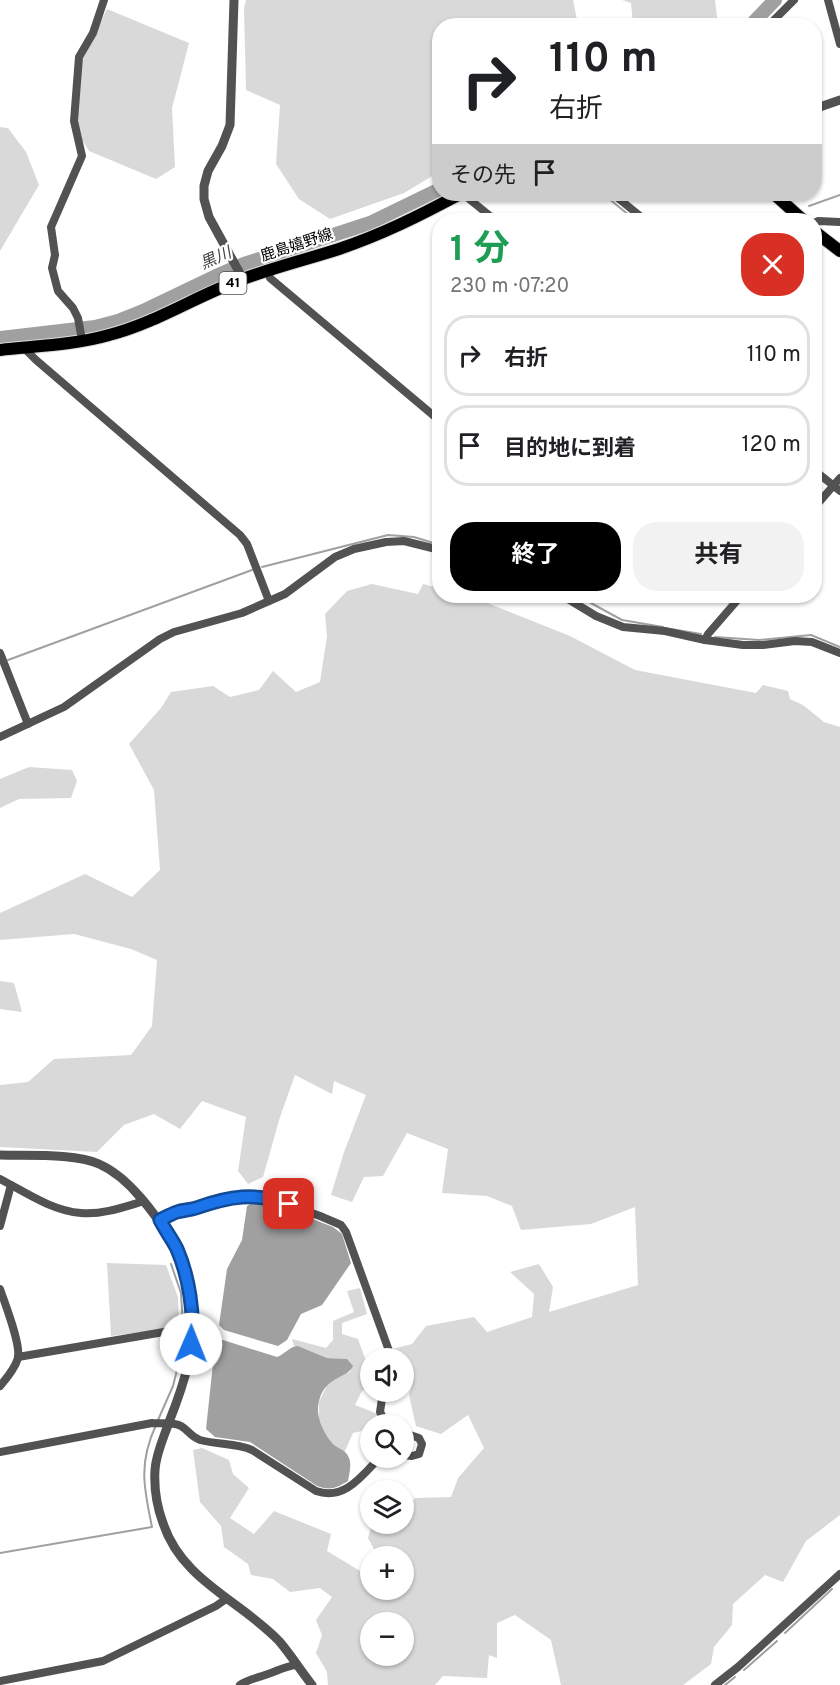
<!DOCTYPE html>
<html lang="ja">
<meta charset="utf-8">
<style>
body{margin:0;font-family:Overpass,"Noto Sans JP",sans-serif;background:#f2f2f2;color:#202124;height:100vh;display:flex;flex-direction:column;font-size:22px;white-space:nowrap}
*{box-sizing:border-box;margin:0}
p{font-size:20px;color:#757577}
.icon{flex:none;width:33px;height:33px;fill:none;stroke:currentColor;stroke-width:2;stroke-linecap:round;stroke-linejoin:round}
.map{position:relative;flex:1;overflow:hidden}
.details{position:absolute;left:432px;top:213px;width:390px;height:390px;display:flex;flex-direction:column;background:#fff;border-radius:24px;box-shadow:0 2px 4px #0004}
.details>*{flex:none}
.guide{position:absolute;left:432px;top:18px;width:390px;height:183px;border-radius:24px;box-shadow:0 2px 4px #0004;background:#fff;color:#202124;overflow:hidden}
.buttons{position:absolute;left:360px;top:1348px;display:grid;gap:12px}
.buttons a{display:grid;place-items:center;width:54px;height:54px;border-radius:50%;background:#fff;box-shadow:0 2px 4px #0004;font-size:30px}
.pin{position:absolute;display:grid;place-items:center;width:51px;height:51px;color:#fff;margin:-26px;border-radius:12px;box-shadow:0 3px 9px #0006}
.me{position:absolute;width:66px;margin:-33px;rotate:1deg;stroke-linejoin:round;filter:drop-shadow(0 0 4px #0008)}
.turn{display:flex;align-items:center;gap:21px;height:126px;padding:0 18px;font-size:27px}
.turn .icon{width:78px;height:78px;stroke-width:2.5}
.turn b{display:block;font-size:42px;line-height:51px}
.then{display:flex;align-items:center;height:57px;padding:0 18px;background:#0003;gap:12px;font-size:22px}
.round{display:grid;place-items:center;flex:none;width:63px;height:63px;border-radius:24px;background:#f2f2f2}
.head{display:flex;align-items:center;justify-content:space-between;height:102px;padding:0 18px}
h1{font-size:36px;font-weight:700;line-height:45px;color:#1e9e55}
.action{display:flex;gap:12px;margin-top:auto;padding:12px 18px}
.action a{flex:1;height:69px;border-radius:24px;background:#000;color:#fff;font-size:24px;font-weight:700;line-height:69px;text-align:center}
.action a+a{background:#f2f2f2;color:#202124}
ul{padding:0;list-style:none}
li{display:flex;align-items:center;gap:18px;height:81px;margin:0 12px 9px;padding:0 6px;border:3px solid #e0e0e0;border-radius:24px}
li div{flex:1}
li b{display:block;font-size:22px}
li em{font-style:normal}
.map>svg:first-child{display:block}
.green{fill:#d9d9d9;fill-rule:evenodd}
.water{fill:#a0a0a0}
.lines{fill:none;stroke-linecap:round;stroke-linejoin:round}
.stream{stroke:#a0a0a0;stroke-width:2}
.river{stroke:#a0a0a0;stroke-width:14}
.primary-casing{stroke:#dbdbdb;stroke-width:14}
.minor{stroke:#525252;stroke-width:8}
.tertiary{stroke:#525252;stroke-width:9}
.primary{stroke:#000;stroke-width:12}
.route-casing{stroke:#114b97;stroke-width:15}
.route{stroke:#1a73e8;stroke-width:10}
.labels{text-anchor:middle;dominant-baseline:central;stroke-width:4.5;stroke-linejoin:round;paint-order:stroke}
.shield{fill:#fff;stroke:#4c4c4c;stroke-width:1.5}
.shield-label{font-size:14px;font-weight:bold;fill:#000}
.street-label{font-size:15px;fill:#000;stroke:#fff}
.water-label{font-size:16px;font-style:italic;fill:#414141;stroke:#fff}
</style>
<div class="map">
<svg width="840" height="1685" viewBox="0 0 840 1685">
<rect width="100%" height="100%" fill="#fff"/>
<!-- green -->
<g class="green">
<polygon points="246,0 573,0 577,20 584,25 440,26 439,172 404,193 330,219 299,199 276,164 280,105 246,90 244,8"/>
<polygon points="622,0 715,0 718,25 633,25 631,3"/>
<polygon points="107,9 189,43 172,108 175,167 156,179 89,151 82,140 77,120 82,60"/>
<polygon points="0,127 8,128 26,152 39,185 0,251"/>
<path d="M372,584L418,594L423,584L439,588L440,596H470L570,636L635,670L756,693L763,685L788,691L790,699L803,705L824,722L840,727V1515L806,1541L783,1582L765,1575L733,1604L732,1625L714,1647L711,1664L683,1685H561L551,1640L515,1615L497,1623V1658L489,1655L487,1678L443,1676L435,1685H328L327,1672L316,1653L322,1635L316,1620L332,1597L320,1588L290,1592L273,1579L251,1575L248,1564L224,1547L221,1526L200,1502L193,1450L202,1448L229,1460L233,1474L249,1488L230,1518L254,1534L274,1511L331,1534L327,1551L370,1577V1590H404V1557H378L368,1538L372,1524H404V1509L415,1498L451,1497L458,1478L484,1448L468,1415L441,1434L416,1426L409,1395L413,1382L404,1381V1359H396L392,1349L412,1344L426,1326L474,1317L487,1332L532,1317L534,1294L510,1272L539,1264L553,1287L549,1312L638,1285L635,1207L591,1224L521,1230L512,1206L487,1196L442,1193L448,1149L407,1133L383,1176L364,1177L352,1202L331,1195L344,1152L366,1095L334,1081L332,1094L295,1075L280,1117L263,1177L248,1184L238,1171L246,1117L202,1101L180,1129L154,1114L124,1125L97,1152L0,1147V1085L28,1082L54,1059L131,1055L152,1026L157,960L131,949L74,934L0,940V913L85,874L132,897L160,870L154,790L129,744L161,708L171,692L213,686L230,697L259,690L273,671L296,692L320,682L327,636L325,614L347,591ZM370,1623H404V1656H370Z"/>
<polygon points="29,767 72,770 77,781 71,798 19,799 0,808 0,779"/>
<polygon points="0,981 14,983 22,1012 0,1009"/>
<polygon points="107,1263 166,1265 178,1297 179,1327 111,1336"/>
<polygon points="360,1288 367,1314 342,1323 342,1334 358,1339 370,1372 370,1386 362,1391 355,1405 378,1414 370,1429 353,1433 345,1451 334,1446 319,1424 319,1402 328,1383 351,1371 346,1359 327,1358 298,1346 294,1346 292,1339 326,1348 333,1340 333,1321 354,1312 347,1291"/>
</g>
<!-- water -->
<g class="water">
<polygon points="253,1202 271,1203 333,1227 342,1234 351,1263 322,1305 301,1314 287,1340 278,1346 224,1330 219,1325 227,1269 242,1240 247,1206"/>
<path d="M223,1340L277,1357C285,1354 290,1346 298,1346L327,1358L347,1359L353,1366C346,1380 326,1375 319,1401C315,1416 323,1432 333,1444C339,1450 345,1448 349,1458C352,1465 349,1474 348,1481C336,1488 331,1491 317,1486L250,1442L215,1437L206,1429L215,1345L218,1341Z"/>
</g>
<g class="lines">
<!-- stream -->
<g class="stream">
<polyline points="603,194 635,220"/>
<polyline points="809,206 840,195"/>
<polyline points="262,567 388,535 414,537 440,545"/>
<polyline points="578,596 622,620 663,627"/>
<polyline points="671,629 701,634"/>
<polyline points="715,637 759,640 811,635 840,647"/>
<polyline points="8,660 252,570"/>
<polyline points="171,1264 181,1293 183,1325"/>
<polyline points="158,1420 173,1386 179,1362 183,1331"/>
<path d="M0,1553L152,1527C144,1488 138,1464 156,1425"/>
<polyline points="785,1633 832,1589"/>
<polyline points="744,1670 777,1641"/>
<polyline points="725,1685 735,1677"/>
</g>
<!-- river -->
<g class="river">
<polyline points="750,26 775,0"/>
<polyline points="0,338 95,327 118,321 143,311 216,276 244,264 370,223 440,189"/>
</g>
<defs>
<g id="primary">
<polyline points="774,194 803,220"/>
<polyline points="814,231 840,251"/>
<path d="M0,350C36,346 74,345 109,335C156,323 198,295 243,279C275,267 308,259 339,249C383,234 419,216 460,194"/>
</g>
</defs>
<!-- primary casing -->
<use href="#primary" class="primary-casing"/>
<!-- minor -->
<g class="minor">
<polyline points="828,0 840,44"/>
<polyline points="768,26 794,0"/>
<polyline points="463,194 495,220"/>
<polyline points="613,194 645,220"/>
<polyline points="814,223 818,221 840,222"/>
<polyline points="268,271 270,278 440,421"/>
<polyline points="82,340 78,318 73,308 58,291 52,268 55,255 51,227 82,156 74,121 79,57 93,33 104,0"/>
<polyline points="24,348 36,360 240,535 247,544 269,601"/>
<polyline points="814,470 840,491"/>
<polyline points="814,508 840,478"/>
<polyline points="563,596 596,616 623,627 665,631 705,640 743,645 763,645 795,641 812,642 840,653"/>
<polyline points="705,640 708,634 741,596"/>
<polyline points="0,653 28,724"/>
<polyline points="0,737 64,707 160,639 174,632 242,613 285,594 335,557 354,549 386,542 404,541 440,550"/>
<path d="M0,1179C25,1192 52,1211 81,1213C102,1215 124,1207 144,1201"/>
<polyline points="160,1220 178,1212 194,1209 205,1204 225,1199 259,1196 273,1199 320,1216 341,1225 346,1232 392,1359"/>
<polyline points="0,1226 11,1185"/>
<path d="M0,1289C5,1304 21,1344 18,1358C15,1368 7,1378 0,1386"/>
<polyline points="18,1357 193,1327"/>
<polyline points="383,1392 380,1412 387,1425"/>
<polyline points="404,1433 419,1438 422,1444 419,1454 412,1456 404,1455"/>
<path d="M0,1452L152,1423C161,1424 174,1422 181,1426C188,1430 191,1437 200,1440C218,1445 236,1443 252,1450L316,1491C344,1501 362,1476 379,1458"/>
<polyline points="0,1681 103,1661 216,1606 226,1599"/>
<path d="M240,1685C248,1679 258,1678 268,1674C277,1671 286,1666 296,1665"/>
<polyline points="715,1685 738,1667 840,1574"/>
</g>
<!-- tertiary -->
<g class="tertiary">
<polyline points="234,0 230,125 222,146 208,171 204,186 204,199 209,217 243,279"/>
<polyline points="814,109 840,100"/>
<path d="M0,1155C27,1156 76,1153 99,1164C115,1171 130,1185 141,1198C181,1244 201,1300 189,1361C184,1382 177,1402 169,1422C164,1437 156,1453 155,1470C154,1487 157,1507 163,1523C182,1581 240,1600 279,1641C291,1655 301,1671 312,1685"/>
</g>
<!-- primary -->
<use href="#primary" class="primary"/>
</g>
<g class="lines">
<defs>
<path id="route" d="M191,1344C195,1314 189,1277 177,1249C172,1239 165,1230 160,1220C166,1217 171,1214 177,1212C183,1210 190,1210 196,1208C230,1196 254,1192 289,1204"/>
</defs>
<!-- route casing -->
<use href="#route" class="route-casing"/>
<!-- route -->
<use href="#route" class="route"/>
</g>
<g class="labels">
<!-- shield labels -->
<rect class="shield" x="219.5" y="272" width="27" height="22" rx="4.5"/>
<g class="shield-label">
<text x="233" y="283">41</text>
</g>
<!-- street labels -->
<g class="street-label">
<text transform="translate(297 246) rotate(-18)">鹿島嬉野線</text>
</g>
<!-- water labels -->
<g class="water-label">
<text transform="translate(216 259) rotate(-24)">黒川</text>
</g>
</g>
</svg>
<div class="buttons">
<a><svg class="icon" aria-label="sound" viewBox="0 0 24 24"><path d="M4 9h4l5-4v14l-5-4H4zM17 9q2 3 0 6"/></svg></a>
<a><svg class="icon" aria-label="search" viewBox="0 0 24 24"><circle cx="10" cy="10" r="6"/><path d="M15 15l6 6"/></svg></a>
<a><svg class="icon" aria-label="layers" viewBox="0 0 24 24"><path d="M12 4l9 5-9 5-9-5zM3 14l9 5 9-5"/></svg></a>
<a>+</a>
<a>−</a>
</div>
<div class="pin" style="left:289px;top:1204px;background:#d93025"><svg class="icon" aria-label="arrive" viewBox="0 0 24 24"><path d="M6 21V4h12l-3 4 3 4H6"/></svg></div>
<svg class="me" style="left:191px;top:1344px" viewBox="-20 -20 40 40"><circle r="19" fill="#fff"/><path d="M0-13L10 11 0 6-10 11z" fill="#1a73e8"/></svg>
<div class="guide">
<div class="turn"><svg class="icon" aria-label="right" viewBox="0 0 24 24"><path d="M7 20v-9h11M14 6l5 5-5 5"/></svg><div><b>110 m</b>右折</div></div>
<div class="then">その先<svg class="icon" aria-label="arrive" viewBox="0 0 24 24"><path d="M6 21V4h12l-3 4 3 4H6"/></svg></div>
</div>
<section class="details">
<div class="head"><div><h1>1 分</h1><p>230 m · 07:20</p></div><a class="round" style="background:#d93025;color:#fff"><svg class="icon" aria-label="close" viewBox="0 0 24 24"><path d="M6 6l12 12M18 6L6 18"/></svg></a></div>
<ul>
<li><svg class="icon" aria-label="right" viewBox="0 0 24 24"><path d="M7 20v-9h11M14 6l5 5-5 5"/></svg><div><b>右折</b></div><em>110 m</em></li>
<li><svg class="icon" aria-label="arrive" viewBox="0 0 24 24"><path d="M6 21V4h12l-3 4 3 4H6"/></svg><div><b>目的地に到着</b></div><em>120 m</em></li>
</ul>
<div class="action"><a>終了</a><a>共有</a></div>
</section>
</div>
